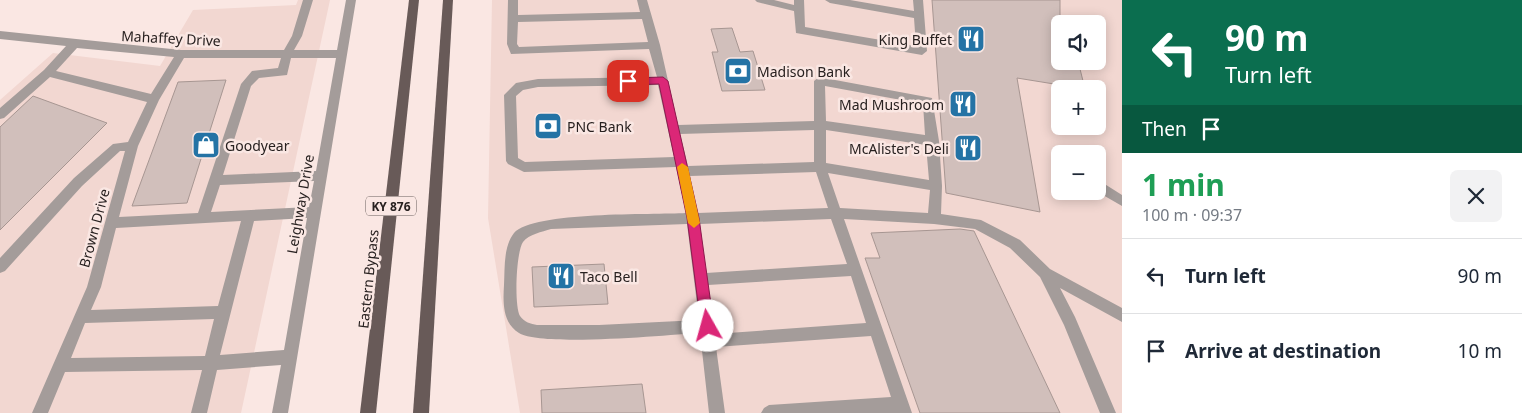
<!DOCTYPE html>
<meta charset="utf-8">
<style>
body{margin:0;font-family:"Noto Sans",sans-serif;background:#f2f2f3;color:#1f2937;height:100vh;display:flex;flex-direction:column;font-size:19px;white-space:nowrap}
*{box-sizing:border-box;margin:0}
p{font-size:16px;color:#747a83}
.icon{flex:none;width:28px;height:28px;fill:none;stroke:currentColor;stroke-width:2;stroke-linecap:round;stroke-linejoin:round}
.map{position:relative;flex:1;overflow:hidden}
.sheet{display:flex;flex-direction:column;background:#fff;width:400px}
.sheet>*{flex:none}
.guide{background:#0b6e4f;color:#fff;overflow:hidden}
.buttons{position:absolute;left:1051px;top:15px;display:grid;gap:10px}
.buttons a{display:grid;place-items:center;width:55px;height:55px;border-radius:8px;background:#fff;box-shadow:0 2px 12px #0003;font-size:25px}
.pin{position:absolute;display:grid;place-items:center;width:42px;height:42px;color:#fff;margin:-21px;border-radius:10px;box-shadow:0 2px 8px #0006}
.me{position:absolute;width:55px;margin:-28px;rotate:353deg;stroke-linejoin:round;filter:drop-shadow(0 0 4px #0008)}
.turn{display:flex;align-items:center;gap:18px;height:105px;padding:0 20px;font-size:22px}
.turn .icon{width:65px;height:65px;stroke-width:2.5}
.turn b{display:block;font-size:35px;line-height:42px}
.then{display:flex;align-items:center;height:48px;padding:0 20px;background:#0003;gap:10px;font-size:19px}
.round{display:grid;place-items:center;flex:none;width:52px;height:52px;border-radius:8px;background:#f2f2f3}
.summary{display:flex;align-items:center;justify-content:space-between;height:85px;padding:0 20px}
h1{font-size:30px;font-weight:700;line-height:38px;color:#1e9e55}
ul{padding:0;list-style:none}
li{display:flex;align-items:center;gap:15px;height:75px;padding:0 20px;border-top:1px solid #e0e1e3}
li div{flex:1}
li b{display:block;font-size:19px}
li em{font-style:normal}
main{display:flex;flex:1;min-height:0}
.map>svg:first-child{display:block}
.built{fill:#f2d7d1;fill-rule:evenodd}
.building{fill:#d1bfbb;stroke:#a79692}
.lines{fill:none;stroke-linecap:round;stroke-linejoin:round}
.minor{fill:#a49c9a;fill-rule:evenodd}
.major{fill:#685a58;fill-rule:evenodd}
.route{fill:#db2777;stroke:#8e194d}
.slow{fill:#f59e0b}
.labels{text-anchor:middle;dominant-baseline:central;stroke-width:5;stroke-linejoin:round;paint-order:stroke}
.shield{fill:#fae7e3;stroke:#675c5a;stroke-width:1}
.shield-label{font-size:12px;font-weight:bold;fill:#282120}
.street-label{font-size:14px;fill:#282120;stroke:#fae7e3}
.poi-label{font-size:14px;fill:#282120;stroke:#fae7e3;text-anchor:start}
</style>
<main>
<div class="map">
<svg width="1122" height="413" viewBox="0 0 1122 413">
<rect width="100%" height="100%" fill="#fae7e3"/>
<!-- built -->
<g class="built">
<polygon points="298,0 330,0 241,413 0,413 0,100 53,53 160,66 193,10 296,5"/>
<path d="M492,0H1122V413H520L488,218ZM1060,24H1098V61H1060ZM1060,89H1098V126H1060ZM1060,154H1098V191H1060Z"/>
</g>
<!-- building -->
<g class="building">
<polygon points="932,0 1060,0 1060,61 1078,61 1085,89 1017,78 1040,212 946,193"/>
<polygon points="732,28 740,52 753,51 765,90 722,91 712,52 718,52 711,29"/>
<polygon points="226,80 187,203 132,206 178,82"/>
<polygon points="33,96 107,123 0,230 0,127"/>
<polygon points="960,229 974,231 1060,413 920,413 865,258 880,258 871,233"/>
<polygon points="604,264 608,304 534,307 532,267"/>
<polygon points="642,384 646,413 542,413 541,390"/>
</g>
<g class="lines">
<!-- minor -->
<g class="minor">
<path d="M303,0H313L302,36L294,50H337L346,0H356L288,413H272L281,365L217,370L207,413H191L202,370L65,372L48,413H32L87,287L125,151H120L82,186L5,271L0,273V258L74,178L113,144L128,142L147,102L50,77L4,118L0,119V108L44,70L66,46L0,39V31L181,50H284L292,36ZM77,48L174,57L151,94L56,71ZM184,58H281L278,68L252,71L241,84L198,213L119,217L138,146L159,100ZM291,58H336L316,171L223,175L251,86L259,78L287,75ZM314,181L309,207L211,212L220,185ZM307,218L284,350L220,355L254,221ZM241,221L218,306L91,310L101,287L116,228ZM214,319L205,356L71,358L85,323Z"/>
<path d="M508,0H518V15L640,12L637,0H647L660,45L678,125L814,121V81L819,77L932,98L939,141L942,186L941,214L981,220L1020,240L1050,269L1122,308V322L1060,288L1075,317L1116,413H1100L1064,325L1040,277L1010,248L975,229L934,224L844,219L912,413H761L764,408L769,405L891,397L871,336L716,347L725,413H709L700,333C667,335 542,347 519,333C502,323 503,301 504,285C505,269 503,247 514,233C533,211 653,215 686,213L676,167L524,172L508,164L506,161L504,95L516,83L538,79L657,77L649,49L511,54L507,44ZM642,19L648,42L519,47L517,44L518,22ZM658,85L674,157L525,162L518,158L516,96L523,90L538,87ZM825,86L923,104L925,135L826,121ZM814,130V162L688,166L680,134ZM826,130L926,145L929,180L826,163ZM816,172L828,208L698,213L690,176ZM828,173L930,190L928,213L840,208ZM831,219L847,264L706,273L700,224ZM687,224L699,320L599,325H537C531,324 524,322 520,316C514,306 516,252 523,242C529,234 542,232 551,229ZM851,276L866,323L714,334L715,326L708,285Z"/>
<polygon points="755,0 774,0 794,5 794,0 804,0 805,27 916,46 914,18 830,3 825,0 850,0 914,11 913,0 923,0 927,51 922,55 796,33 794,11 757,2"/>
<polygon points="1098,182 1103,183 1122,195 1122,206 1096,191 1098,191"/>
</g>
<!-- major -->
<g class="major">
<polygon points="409,0 419,0 376,413 360,413"/>
<polygon points="443,0 453,0 429,413 413,413"/>
</g>
</g>
<!-- route -->
<polygon class="route" points="663,77 668,81 699,218 714,326 712,331 708,332 703,331 701,326 687,218 659,84 628,85 623,81 628,78"/>
<!-- slow -->
<polygon class="slow" points="682,163 688,167 700,223 694,228 688,223 677,167"/>
<!-- icons -->
<defs>
<symbol id="restaurant-square" viewBox="-11 -11 22 22"><rect x="-9" y="-9" width="18" height="18" rx="4" fill="#2473a5" stroke="#fae7e3"/><path d="M-5-6h1v4h1v-4h1v4h1v-4h1v5L-1.5 .5V6h-2V.5L-5-1ZM5-6V6H3V1.5H1.5Q1.5-4 5-6Z" fill="#fff"/></symbol>
<symbol id="bank-square" viewBox="-11 -11 22 22"><rect x="-9" y="-9" width="18" height="18" rx="4" fill="#2473a5" stroke="#fae7e3"/><path d="M-6-4H6V4H-6ZM0-2.3a2.3 2.3 0 1 0 0 4.6a2.3 2.3 0 1 0 0-4.6Z" fill="#fff"/></symbol>
<symbol id="shop-square" viewBox="-11 -11 22 22"><rect x="-9" y="-9" width="18" height="18" rx="4" fill="#2473a5" stroke="#fae7e3"/><path d="M-5-2.5h2.3a2.7 3.5 0 0 1 5.4 0H5L5.5 6h-11ZM-1.5-2.5h3a1.5 2.3 0 0 0-3 0Z" fill="#fff"/></symbol>
</defs>
<g fill-rule="evenodd">
<use href="#restaurant-square" x="955" y="23" width="32" height="32"/>
<use href="#bank-square" x="722" y="55" width="32" height="32"/>
<use href="#restaurant-square" x="947" y="88" width="32" height="32"/>
<use href="#bank-square" x="532" y="110" width="32" height="32"/>
<use href="#shop-square" x="190" y="129" width="32" height="32"/>
<use href="#restaurant-square" x="952" y="132" width="32" height="32"/>
<use href="#restaurant-square" x="545" y="260" width="32" height="32"/>
</g>
<g class="labels">
<!-- shield labels -->
<rect class="shield" x="366" y="196.5" width="50" height="19" rx="4"/>
<g class="shield-label">
<text x="391" y="206">KY 876</text>
</g>
<!-- street labels -->
<g class="street-label">
<text transform="translate(171 38) rotate(3)">Mahaffey Drive</text>
<text transform="translate(300 204) rotate(-80)">Leighway Drive</text>
<text transform="translate(94 228) rotate(-75)">Brown Drive</text>
<text transform="translate(368 279) rotate(-84)">Eastern Bypass</text>
</g>
<!-- poi labels -->
<g class="poi-label">
<text x="952" y="39" text-anchor="end">King Buffet</text>
<text x="757" y="71">Madison Bank</text>
<text x="944" y="104" text-anchor="end">Mad Mushroom</text>
<text x="567" y="126">PNC Bank</text>
<text x="225" y="145">Goodyear</text>
<text x="949" y="148" text-anchor="end">McAlister's Deli</text>
<text x="580" y="276">Taco Bell</text>
</g>
</g>
</svg>
<div class="buttons">
<a><svg class="icon" aria-label="sound" viewBox="0 0 24 24"><path d="M4 9h4l5-4v14l-5-4H4zM17 9q2 3 0 6"/></svg></a>
<a>+</a>
<a>−</a>
</div>
<div class="pin" style="left:628px;top:81px;background:#d93025"><svg class="icon" aria-label="arrive" viewBox="0 0 24 24"><path d="M6 21V4h12l-3 4 3 4H6"/></svg></div>
<svg class="me" style="left:708px;top:326px" viewBox="-20 -20 40 40"><circle r="19" fill="#fff"/><path d="M0-13L10 11 0 6-10 11z" fill="#db2777"/></svg>
</div>
<section class="sheet">
<div class="guide">
<div class="turn"><svg class="icon" aria-label="left" viewBox="0 0 24 24"><path d="M17 20v-9H6M10 6l-5 5 5 5"/></svg><div><b>90 m</b>Turn left</div></div>
<div class="then">Then<svg class="icon" aria-label="arrive" viewBox="0 0 24 24"><path d="M6 21V4h12l-3 4 3 4H6"/></svg></div>
</div>
<div class="summary"><div><h1>1 min</h1><p>100 m · 09:37</p></div><a class="round"><svg class="icon" aria-label="close" viewBox="0 0 24 24"><path d="M6 6l12 12M18 6L6 18"/></svg></a></div>
<ul>
<li><svg class="icon" aria-label="left" viewBox="0 0 24 24"><path d="M17 20v-9H6M10 6l-5 5 5 5"/></svg><div><b>Turn left</b></div><em>90 m</em></li>
<li><svg class="icon" aria-label="arrive" viewBox="0 0 24 24"><path d="M6 21V4h12l-3 4 3 4H6"/></svg><div><b>Arrive at destination</b></div><em>10 m</em></li>
</ul>
</section>
</main>
